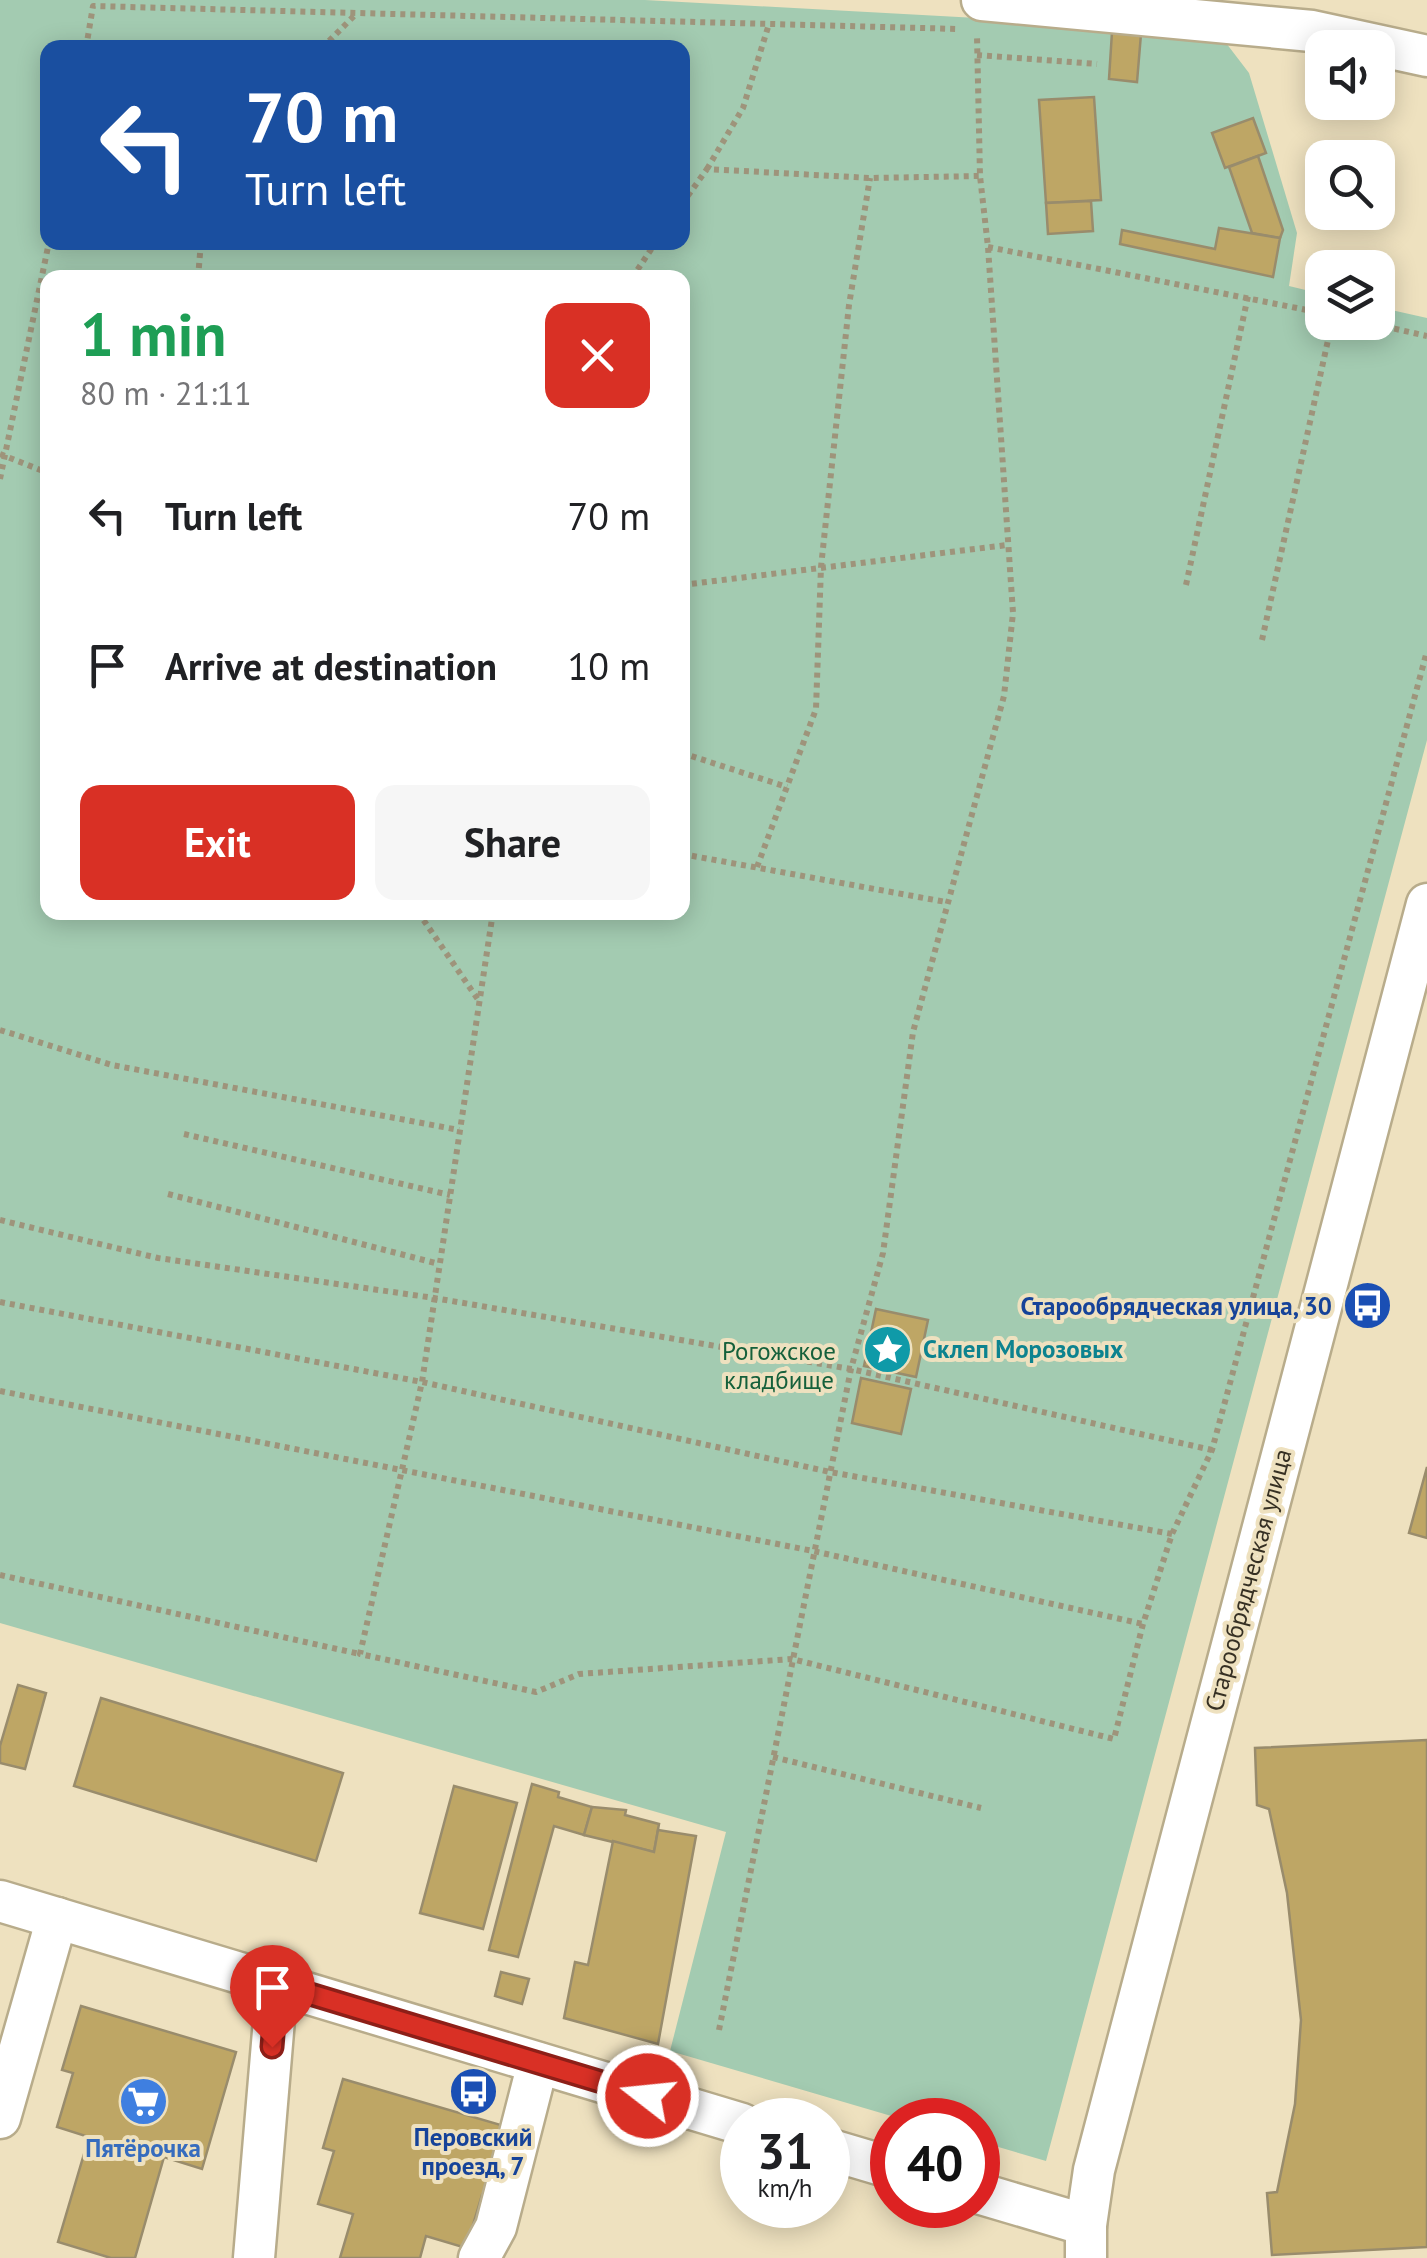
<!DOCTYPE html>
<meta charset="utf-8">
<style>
body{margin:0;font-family:"PT Sans",sans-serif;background:#f6f6f6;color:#202124;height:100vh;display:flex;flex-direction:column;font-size:38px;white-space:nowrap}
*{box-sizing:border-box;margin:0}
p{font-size:32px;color:#757577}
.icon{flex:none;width:55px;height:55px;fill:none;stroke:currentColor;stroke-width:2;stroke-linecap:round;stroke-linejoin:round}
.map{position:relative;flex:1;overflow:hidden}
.side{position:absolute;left:40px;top:270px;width:650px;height:650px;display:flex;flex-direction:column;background:#fff;border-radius:20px;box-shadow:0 5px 25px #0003}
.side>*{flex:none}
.top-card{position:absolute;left:40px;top:40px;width:650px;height:210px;border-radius:20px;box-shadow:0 5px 25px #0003;background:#1a4fa0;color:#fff;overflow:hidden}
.buttons{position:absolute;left:1305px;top:30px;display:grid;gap:20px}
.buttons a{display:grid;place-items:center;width:90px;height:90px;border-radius:20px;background:#fff;box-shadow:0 5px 25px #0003;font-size:50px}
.speed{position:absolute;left:720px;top:2098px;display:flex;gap:20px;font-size:50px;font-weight:700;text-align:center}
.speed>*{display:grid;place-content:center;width:130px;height:130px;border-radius:50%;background:#fff;box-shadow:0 5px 25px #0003;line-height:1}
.speed small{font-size:25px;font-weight:400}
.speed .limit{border:15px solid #d22;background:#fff;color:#111}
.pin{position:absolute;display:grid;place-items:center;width:85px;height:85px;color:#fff;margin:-102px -42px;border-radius:50% 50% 50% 0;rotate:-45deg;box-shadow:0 0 10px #0007}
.pin .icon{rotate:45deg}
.me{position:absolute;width:110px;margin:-55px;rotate:286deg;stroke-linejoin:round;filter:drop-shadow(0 0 8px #0008)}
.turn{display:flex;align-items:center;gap:35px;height:210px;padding:0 40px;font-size:45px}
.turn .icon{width:130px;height:130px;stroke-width:2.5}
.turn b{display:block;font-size:70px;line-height:85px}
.round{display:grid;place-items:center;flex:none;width:105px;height:105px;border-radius:20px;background:#f6f6f6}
.headline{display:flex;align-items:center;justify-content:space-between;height:170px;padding:0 40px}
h1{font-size:60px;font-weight:700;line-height:75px;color:#1e9e55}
.cta{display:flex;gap:20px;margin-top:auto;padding:20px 40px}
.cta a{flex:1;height:115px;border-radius:20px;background:#d93025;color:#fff;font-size:40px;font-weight:700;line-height:115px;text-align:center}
.cta a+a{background:#f6f6f6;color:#202124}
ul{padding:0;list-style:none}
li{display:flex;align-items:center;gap:30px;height:150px;padding:0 40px}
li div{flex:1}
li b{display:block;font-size:38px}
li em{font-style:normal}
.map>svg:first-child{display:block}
.green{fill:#a3cbb1;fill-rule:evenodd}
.building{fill:#bea665;stroke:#998c6c;stroke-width:2.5}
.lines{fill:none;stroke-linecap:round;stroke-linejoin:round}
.minor-casing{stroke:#b8ac8b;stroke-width:45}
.path{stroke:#9e947b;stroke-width:6;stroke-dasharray:5 5;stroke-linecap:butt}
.minor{stroke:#fff;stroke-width:40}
.route-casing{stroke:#8d1f18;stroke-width:25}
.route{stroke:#d93025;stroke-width:18}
.labels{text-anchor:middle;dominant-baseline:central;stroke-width:8;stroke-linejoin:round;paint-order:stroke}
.transit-label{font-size:25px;font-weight:bold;fill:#164399;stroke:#eee1bf;text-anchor:end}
.culture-label{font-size:25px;font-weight:bold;fill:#0d838f;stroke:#eee1bf;text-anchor:start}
.park-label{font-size:25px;fill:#15603b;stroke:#eee1bf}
.street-label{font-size:25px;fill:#363023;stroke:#eee1bf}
.shop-label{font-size:25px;font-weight:bold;fill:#366cbe;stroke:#eee1bf}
</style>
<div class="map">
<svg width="1427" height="2258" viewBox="0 0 1427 2258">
<rect width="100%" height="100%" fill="#eee1bf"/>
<!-- green -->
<path class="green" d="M0,0H645L977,18L1223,39L1249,73L1297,233L1289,286L1322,294V322H1378V307L1427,318V740L1046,2161L978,2141V2120H905L670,2051L726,1832L0,1623ZM48,48H682V242H48ZM48,278H682V912H48Z"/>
<!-- building -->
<g class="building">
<polygon points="1112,32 1141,34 1137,82 1109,79"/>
<polygon points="1094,97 1101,200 1046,203 1039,100"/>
<polygon points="1253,118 1266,153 1225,168 1212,133"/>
<polygon points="1258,156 1283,230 1280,238 1252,233 1229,167"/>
<polygon points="1091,201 1093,231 1048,234 1046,203"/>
<polygon points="1219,228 1280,238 1273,277 1120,244 1122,230 1215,249"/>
<polygon points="876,1309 928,1320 916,1377 864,1366"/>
<polygon points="861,1378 911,1389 901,1434 852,1423"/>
<polygon points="1427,1467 1427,1538 1409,1533"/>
<polygon points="18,1685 46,1693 25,1769 0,1763 0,1746"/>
<polygon points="101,1698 343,1773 316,1861 74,1786"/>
<polygon points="1427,1740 1427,2247 1272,2255 1267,2193 1277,2192 1295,2104 1301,2020 1287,1893 1269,1809 1257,1805 1255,1748"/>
<polygon points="532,1784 559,1792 558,1797 592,1807 584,1835 554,1826 518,1957 489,1950"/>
<polygon points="454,1786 517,1803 483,1929 420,1913"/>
<polygon points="592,1807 626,1810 625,1815 659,1824 654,1852 584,1835"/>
<polygon points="658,1830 696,1836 658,2044 564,2018 575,1962 588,1965 613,1841 654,1852"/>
<polygon points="501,1972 529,1979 522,2004 495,1996"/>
<polygon points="81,2006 236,2052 202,2169 164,2157 135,2258 111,2258 58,2242 89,2137 57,2127 73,2073 62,2070"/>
<polygon points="343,2079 511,2128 491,2197 482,2195 466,2248 426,2236 420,2258 340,2258 353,2214 318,2204 334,2151 323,2148"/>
</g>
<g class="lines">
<defs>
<g id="minor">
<polyline points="982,0 1312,31 1427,56"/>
<polyline points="0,1901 742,2124"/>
<polyline points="0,2118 57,1918"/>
<polyline points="828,2149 892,2168"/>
<polyline points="978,2193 1086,2225"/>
<polyline points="254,2258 277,1984"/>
<polyline points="479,2258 496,2227 538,2063"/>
<polyline points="1086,2258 1086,2225 1094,2170 1427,904"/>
</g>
</defs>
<!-- minor casing -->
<use href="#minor" class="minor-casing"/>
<!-- path -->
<g class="path">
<polyline points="86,48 93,6 959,29"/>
<polyline points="322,48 355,15"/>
<polyline points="977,55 1097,64"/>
<polyline points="707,169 743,108 769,24"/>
<polyline points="682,204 707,169 870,178 980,176"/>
<polyline points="988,247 1322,313"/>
<polyline points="198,278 201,242"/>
<polyline points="632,278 656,242"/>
<polyline points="1365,322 1427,336"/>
<polyline points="682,434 685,436"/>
<polyline points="0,454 48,473"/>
<polyline points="0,479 49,242"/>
<polyline points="682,585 1007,545"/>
<polyline points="1186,585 1248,296"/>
<polyline points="1262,640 1332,322"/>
<polyline points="682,753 787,787"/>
<polyline points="682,854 946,902"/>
<polyline points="757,867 816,709 821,567 849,305 870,178"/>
<polyline points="418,912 479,1001"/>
<polyline points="493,912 422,1382 360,1654 536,1692 579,1674 792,1659 1114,1739 1143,1624 1172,1534 1212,1450 1427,651"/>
<polyline points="0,1030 112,1065 459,1130"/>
<polyline points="184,1134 450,1195"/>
<polyline points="168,1194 439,1264"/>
<polyline points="0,1220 158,1258 434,1298 851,1369 1212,1450"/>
<polyline points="0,1302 422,1382 830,1472 1172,1534"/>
<polyline points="0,1391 813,1551 1143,1624"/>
<polyline points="0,1575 360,1654"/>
<polyline points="773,1757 981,1808"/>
<polyline points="719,2030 851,1369 883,1253 913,1032 1004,696 1013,613 988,247 980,176 977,36"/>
</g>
<!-- minor -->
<use href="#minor" class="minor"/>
</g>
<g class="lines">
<defs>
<polyline id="route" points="272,2047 277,1984 648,2096"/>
</defs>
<!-- route casing -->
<use href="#route" class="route-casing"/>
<!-- route -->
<use href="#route" class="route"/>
</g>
<!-- icons -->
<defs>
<symbol id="bus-disc" viewBox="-11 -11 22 22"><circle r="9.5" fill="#1a4fb4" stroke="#eee1bf"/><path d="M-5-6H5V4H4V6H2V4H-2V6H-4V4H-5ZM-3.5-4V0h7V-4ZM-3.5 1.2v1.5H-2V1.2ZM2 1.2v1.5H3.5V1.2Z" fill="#fff"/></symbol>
<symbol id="sight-disc" viewBox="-11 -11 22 22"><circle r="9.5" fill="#0f9aa8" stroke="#eee1bf"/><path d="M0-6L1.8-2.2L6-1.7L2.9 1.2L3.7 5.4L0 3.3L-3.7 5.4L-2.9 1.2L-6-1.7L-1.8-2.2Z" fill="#fff"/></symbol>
<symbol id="supermarket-disc" viewBox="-11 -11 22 22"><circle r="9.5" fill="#3f7fe0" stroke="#eee1bf"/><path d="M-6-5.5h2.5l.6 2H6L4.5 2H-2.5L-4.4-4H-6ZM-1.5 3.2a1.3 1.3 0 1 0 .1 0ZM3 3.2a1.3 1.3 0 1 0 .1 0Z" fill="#fff"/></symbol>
</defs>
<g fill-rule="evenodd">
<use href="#bus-disc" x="1340" y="1278" width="55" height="55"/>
<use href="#sight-disc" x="860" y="1322" width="55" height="55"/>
<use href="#bus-disc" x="446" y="2064" width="55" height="55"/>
<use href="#supermarket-disc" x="116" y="2074" width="55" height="55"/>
</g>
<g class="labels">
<!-- transit labels -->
<g class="transit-label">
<text x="1332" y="1306">Старообрядческая улица, 30</text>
<text x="473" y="2137" text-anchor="middle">Перовский<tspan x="473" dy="29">проезд, 7</tspan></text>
</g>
<!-- culture labels -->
<g class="culture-label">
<text x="923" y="1349">Склеп Морозовых</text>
</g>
<!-- park labels -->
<g class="park-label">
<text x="779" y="1351">Рогожское<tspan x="779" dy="29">кладбище</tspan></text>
</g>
<!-- street labels -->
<g class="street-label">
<text transform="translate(1248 1580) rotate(-75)">Старообрядческая улица</text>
</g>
<!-- shop labels -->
<g class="shop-label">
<text x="143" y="2148">Пятёрочка</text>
</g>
</g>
</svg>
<div class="buttons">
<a><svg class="icon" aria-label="sound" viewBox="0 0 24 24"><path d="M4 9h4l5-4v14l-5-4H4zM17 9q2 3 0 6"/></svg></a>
<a><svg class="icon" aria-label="search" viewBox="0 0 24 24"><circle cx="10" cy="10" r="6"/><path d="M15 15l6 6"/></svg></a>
<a><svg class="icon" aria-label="layers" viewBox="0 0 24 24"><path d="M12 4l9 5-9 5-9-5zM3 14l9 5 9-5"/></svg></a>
</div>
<div class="speed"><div>31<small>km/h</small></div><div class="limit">40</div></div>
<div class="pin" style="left:272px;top:2047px;background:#d93025"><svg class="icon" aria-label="arrive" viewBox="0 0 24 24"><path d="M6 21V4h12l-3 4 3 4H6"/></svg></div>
<svg class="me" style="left:648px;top:2096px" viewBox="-20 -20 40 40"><circle r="17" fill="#d93025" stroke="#fff" stroke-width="3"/><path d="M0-11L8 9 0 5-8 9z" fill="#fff"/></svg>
<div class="top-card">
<div class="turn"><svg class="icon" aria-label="left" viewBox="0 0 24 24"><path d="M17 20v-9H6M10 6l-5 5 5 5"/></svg><div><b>70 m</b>Turn left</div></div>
</div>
<section class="side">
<div class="headline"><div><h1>1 min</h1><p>80 m · 21:11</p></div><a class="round" style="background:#d93025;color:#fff"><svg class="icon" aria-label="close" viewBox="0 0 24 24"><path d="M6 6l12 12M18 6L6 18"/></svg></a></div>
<ul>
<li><svg class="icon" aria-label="left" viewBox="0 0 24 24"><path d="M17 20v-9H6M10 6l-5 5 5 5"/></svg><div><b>Turn left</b></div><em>70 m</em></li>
<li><svg class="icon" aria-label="arrive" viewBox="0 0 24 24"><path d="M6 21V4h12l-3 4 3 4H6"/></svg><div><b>Arrive at destination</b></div><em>10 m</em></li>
</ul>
<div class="cta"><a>Exit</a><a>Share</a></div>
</section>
</div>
